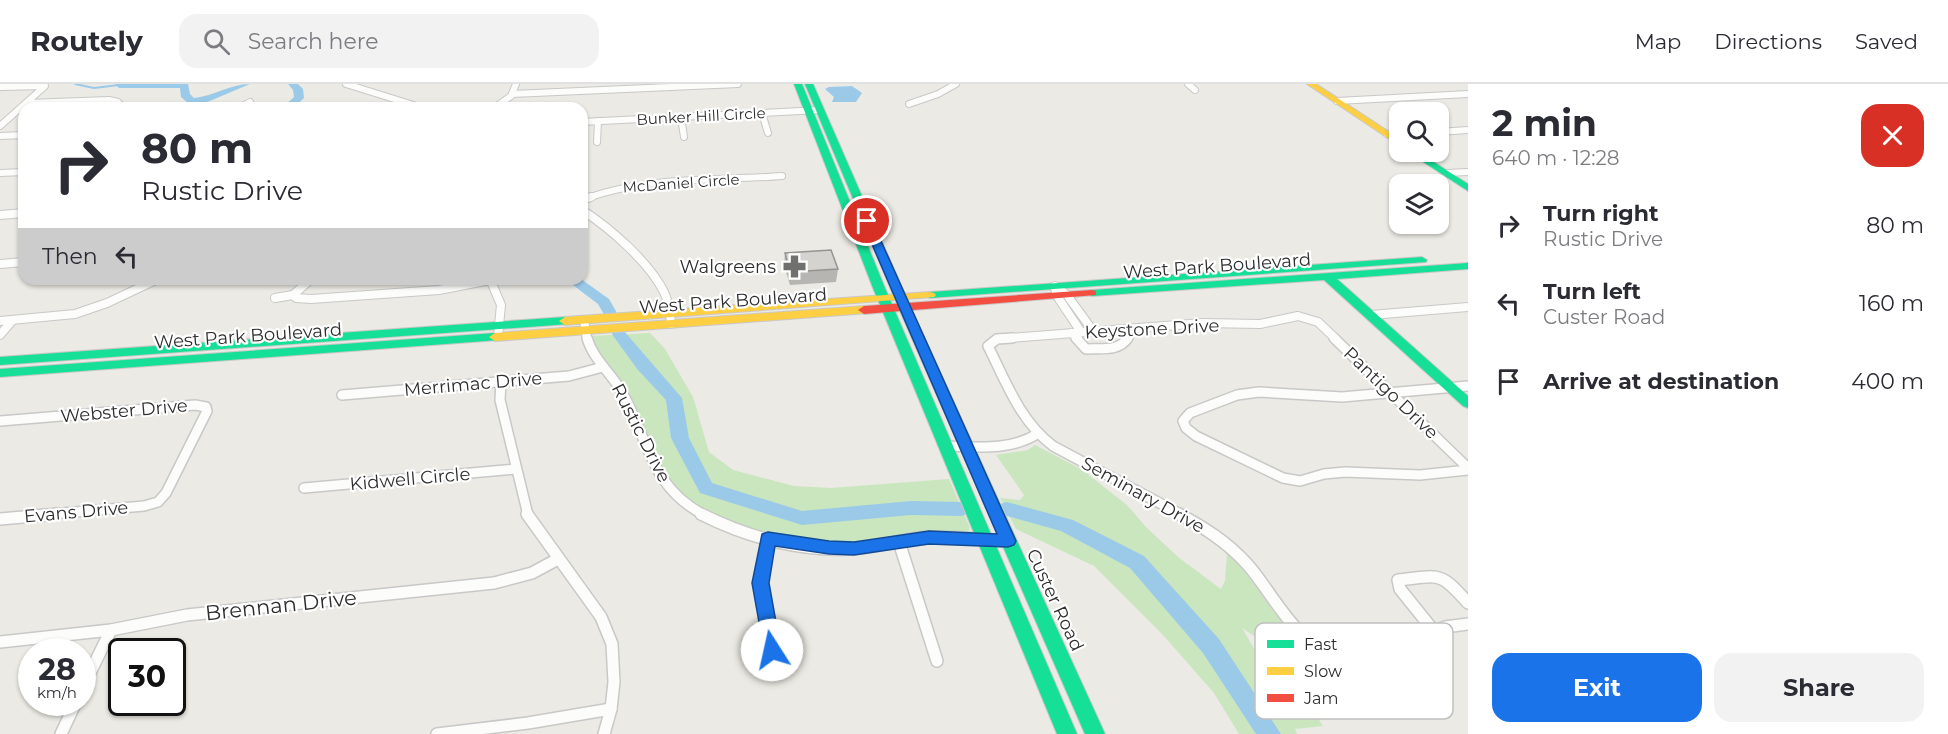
<!DOCTYPE html>
<meta charset="utf-8">
<style>
body{margin:0;font-family:Montserrat,sans-serif;background:#f2f2f3;color:#2b2b33;height:100vh;display:flex;flex-direction:column;font-size:22px;white-space:nowrap}
*{box-sizing:border-box;margin:0}
p{font-size:20px;color:#7c7c81}
.icon{flex:none;width:33px;height:33px;fill:none;stroke:currentColor;stroke-width:2;stroke-linecap:round;stroke-linejoin:round}
.map{position:relative;flex:1;overflow:hidden}
.side{display:flex;flex-direction:column;background:#fff;width:480px}
.side>*{flex:none}
.guide{position:absolute;left:18px;top:18px;width:570px;height:183px;border-radius:18px;box-shadow:0 2px 4px #0004;background:#fff;color:#2b2b33;overflow:hidden}
.buttons{position:absolute;left:1389px;top:18px;display:grid;gap:12px}
.buttons a{display:grid;place-items:center;width:60px;height:60px;border-radius:12px;background:#fff;box-shadow:0 2px 4px #0004;font-size:30px}
.speed{position:absolute;left:18px;top:554px;display:flex;gap:12px;font-size:30px;font-weight:700;text-align:center}
.speed>*{display:grid;place-content:center;width:78px;height:78px;border-radius:50%;background:#fff;box-shadow:0 2px 4px #0004;line-height:1}
.speed small{font-size:15px;font-weight:400}
.speed .limit{border:3px solid #111;border-radius:9px;background:#fff;color:#111}
.pin{position:absolute;display:grid;place-items:center;width:51px;height:51px;color:#fff;margin:-26px;border:3px solid #fff;border-radius:50%;box-shadow:0 2px 6px #0007}
.me{position:absolute;width:66px;margin:-33px;rotate:350deg;stroke-linejoin:round;filter:drop-shadow(0 0 4px #0008)}
.turn{display:flex;align-items:center;gap:21px;height:126px;padding:0 24px;font-size:27px}
.turn .icon{width:78px;height:78px;stroke-width:2.5}
.turn b{display:block;font-size:42px;line-height:51px}
.then{display:flex;align-items:center;height:57px;padding:0 24px;background:#0003;gap:12px;font-size:22px}
.round{display:grid;place-items:center;flex:none;width:63px;height:63px;border-radius:18px;background:#f2f2f3}
.summary{display:flex;align-items:center;justify-content:space-between;height:102px;padding:0 24px}
h1{font-size:36px;font-weight:700;line-height:45px}
.cta{display:flex;gap:12px;margin-top:auto;padding:12px 24px}
.cta a{flex:1;height:69px;border-radius:18px;background:#1a73e8;color:#fff;font-size:24px;font-weight:700;line-height:69px;text-align:center}
.cta a+a{background:#f2f2f3;color:#2b2b33}
ul{padding:0;list-style:none}
li{display:flex;align-items:center;gap:18px;height:78px;padding:0 24px}
li div{flex:1}
li b{display:block;font-size:22px}
li em{font-style:normal}
header{display:flex;align-items:center;gap:36px;box-sizing:border-box;height:84px;padding:0 30px;background:#fff;border-bottom:2px solid #e1e1e2}
header strong{font-size:28px}
nav{display:flex;gap:33px;margin-inline-start:auto;font-size:21px}
.search{width:420px;height:54px;background:#f2f2f3;display:flex;align-items:center;gap:15px;box-sizing:border-box;padding:0 21px;border-radius:18px;color:#7c7c81;font-size:22px}
main{display:flex;flex:1;min-height:0}
.map>svg:first-child{display:block}
.green{fill:#c9e6bf}
.water{fill:#9bcae9}
.lines{fill:none;stroke-linecap:round;stroke-linejoin:round}
.stream{stroke:#9bcae9;stroke-width:2}
.river{fill:#9bcae9;fill-rule:evenodd}
.street-far3-casing{stroke:#c9c8c8;stroke-width:8}
.street-far2-casing{stroke:#c9c8c8;stroke-width:10}
.street-far1-casing{stroke:#c9c8c8;stroke-width:12}
.street-casing{stroke:#c9c8c8;stroke-width:14}
.fast-casing{stroke:#c9c8c8;stroke-width:2}
.slow-casing{stroke:#c9c8c8;stroke-width:2}
.jam-casing{stroke:#c9c8c8;stroke-width:2}
.street-far3{stroke:#fcfcfb;stroke-width:6}
.street-far2{stroke:#fcfcfb;stroke-width:8}
.street-far1{stroke:#fcfcfb;stroke-width:9}
.street{stroke:#fcfcfb;stroke-width:11}
.fast{fill:#16e098;fill-rule:evenodd}
.slow{fill:#ffcf43;fill-rule:evenodd}
.jam{fill:#f24e42;fill-rule:evenodd}
.wall{fill:#b6b5b2}
.building{fill:#d4d3cf;stroke:#949491;stroke-width:1.5}
.route{fill:#1a73e8;stroke:#114b97;stroke-width:1.5}
.labels{text-anchor:middle;dominant-baseline:central;stroke-width:4.5;stroke-linejoin:round;paint-order:stroke}
.far-street-label{font-size:15px;fill:#2e2e2e;stroke:#fff}
.street-label{font-size:18px;fill:#2e2e2e;stroke:#fff}
.poi-label{font-size:18px;fill:#2e2e2e;stroke:#fff;text-anchor:end}
.near-street-label{font-size:21px;fill:#2e2e2e;stroke:#fff}
.key{fill:#fff;stroke:#c0c0c0;stroke-width:1.5}
.key-label{font-size:16px;fill:#2e2e2e}
</style>
<header>
<strong>Routely</strong>
<div class="search"><svg class="icon" aria-label="search" viewBox="0 0 24 24"><circle cx="10" cy="10" r="6"/><path d="M15 15l6 6"/></svg>Search here</div>
<nav><a>Map</a><a>Directions</a><a>Saved</a></nav>
</header>
<main>
<div class="map">
<svg width="1468" height="650" viewBox="0 0 1468 650">
<rect width="100%" height="100%" fill="#ebeae4"/>
<!-- green -->
<g class="green">
<path d="M650,249L665,265L693,313L709,368L733,386L794,402L831,404L949,395L970,444L968,449C928,454 886,459 845,460C796,461 698,440 669,397C650,369 644,335 627,306C618,291 604,277 593,263L591,252Z"/>
<polygon points="1035,361 1081,385 1127,421 1146,443 1178,473 1221,505 1225,497 1227,470 1238,479 1297,557 1288,574 1242,544 1260,575 1283,583 1323,642 1295,645 1297,650 1239,650 1214,609 1163,551 1094,482 1016,445 1000,414 1020,416 1024,411 996,371 1028,366"/>
</g>
<!-- water -->
<polygon class="water" points="852,2 862,9 856,18 832,18 834,13 825,5 829,3"/>
<g class="lines">
<!-- stream -->
<polyline class="stream" points="75,0 94,4 119,1"/>
<!-- river -->
<g class="river">
<path d="M115,0H188L190,10L194,14C214,12 230,0 250,0L205,19H188L181,13L180,4H119Z"/>
<polygon points="288,0 298,0 303,5 304,14 293,24 282,24 294,13 293,6"/>
<polygon points="565,195 581,195 609,215 617,229 615,232 605,232 598,220"/>
<polygon points="619,245 624,247 682,314 689,354 712,399 802,427 911,417 961,418 968,420 970,425 968,430 961,432 911,431 802,441 700,409 671,354 666,316 638,286 614,253 612,250 614,247"/>
<polygon points="1007,418 1073,436 1144,472 1219,555 1281,650 1256,650 1203,569 1130,484 1061,447 1000,430 998,425 1000,420"/>
</g>
<defs>
<g id="street-far3">
<polyline points="346,0 423,24"/>
<polyline points="1188,0 1195,6"/>
<polyline points="0,3 45,2 0,42"/>
<polyline points="512,10 738,0"/>
<polyline points="1337,17 1468,10"/>
<polyline points="27,19 109,16 118,18 124,24"/>
<polyline points="909,20 938,10 956,0"/>
<polyline points="239,24 250,18"/>
<polyline points="494,24 511,12 516,0"/>
<polyline points="762,29 768,49"/>
<polyline points="681,33 684,53"/>
<polyline points="582,38 820,26"/>
<polyline points="1438,48 1468,46"/>
<polyline points="1387,50 1400,50"/>
<polyline points="0,52 24,51"/>
<polyline points="597,58 598,37"/>
<polyline points="0,89 24,88"/>
<polyline points="1446,89 1468,88"/>
<path d="M587,114C649,92 717,97 782,92"/>
</g>
<g id="street-far2">
<polyline points="582,116 591,113"/>
<path d="M582,126C610,144 649,178 664,208C669,218 670,229 671,240"/>
<polyline points="0,131 24,129"/>
<polyline points="0,180 24,178"/>
<polyline points="490,195 501,221 498,252"/>
<polyline points="1055,202 1067,211 1093,247"/>
<polyline points="1055,204 1057,212 1081,248"/>
<polyline points="293,211 311,195"/>
<polyline points="275,214 293,211 296,214 311,215 439,206 490,196"/>
<polyline points="1371,231 1468,223"/>
<polyline points="584,236 587,255"/>
<polyline points="0,237 75,230 107,219 158,195"/>
<polyline points="1072,249 1078,255"/>
<polyline points="0,251 12,237"/>
<polyline points="997,255 1203,239 1260,240 1298,232 1318,238 1336,255"/>
<polyline points="1127,255 1130,251 1127,245"/>
</g>
<g id="street-far1">
<path d="M587,254C593,275 611,289 622,308C649,355 649,402 704,431"/>
<path d="M1012,254L997,255L988,262C1006,298 1020,337 1053,362L1182,431"/>
<path d="M1076,254L1086,265C1102,264 1118,268 1128,254"/>
<polyline points="1334,254 1468,384"/>
<polyline points="501,298 500,316 528,431"/>
<polyline points="1468,302 1342,313 1259,308 1237,311 1190,329 1183,337 1186,344 1196,352 1283,394 1300,397 1324,390 1345,388 1420,391 1468,386"/>
<polyline points="342,311 569,292 603,283"/>
<polyline points="0,337 195,321 206,323 207,327 166,409 158,418 144,422 40,431"/>
<path d="M946,362C977,363 1010,367 1037,350"/>
<polyline points="304,404 516,385"/>
</g>
<g id="street">
<polyline points="527,430 601,533 612,560 614,598 611,625 604,650"/>
<path d="M701,430C749,454 806,470 861,464C884,462 906,454 930,453C956,452 982,456 1008,457"/>
<path d="M1179,430C1205,444 1227,458 1247,480C1269,504 1294,556 1325,564L1418,553L1445,543L1468,540"/>
<polyline points="0,435 57,430"/>
<polyline points="768,454 761,499 777,588"/>
<polyline points="899,458 937,577"/>
<path d="M1433,546L1400,505L1398,496C1440,492 1439,486 1468,519"/>
<polyline points="0,558 111,546 187,531 494,499 532,489 558,475"/>
<polyline points="82,605 111,546"/>
<polyline points="61,650 76,618"/>
<polyline points="437,650 528,639 611,625"/>
</g>
<g id="fast">
<polygon points="794,0 802,0 885,204 1077,650 1057,650 873,204"/>
<polygon points="805,0 813,0 913,229 1105,650 1085,650 901,229"/>
<polygon points="1408,68 1418,68 1468,100 1468,107"/>
<polygon points="1422,173 1427,176 1426,178 930,214 924,211 930,208"/>
<polygon points="1468,179 1468,185 1337,195 1468,312 1468,324 1463,322 1324,196 1092,212 1086,209 1092,206"/>
<polygon points="565,233 569,234 571,237 569,240 0,281 0,273"/>
<polygon points="495,249 501,253 499,256 0,293 0,285"/>
</g>
<g id="slow">
<polygon points="1307,0 1316,0 1400,55 1400,62"/>
<polygon points="930,208 934,209 936,211 934,213 565,241 559,237 565,233"/>
<polygon points="864,222 870,226 868,229 495,257 489,253 495,249"/>
</g>
<polygon id="jam" points="1092,206 1096,207 1096,211 864,230 858,226 864,222"/>
</defs>
<!-- street-far3 casing -->
<use href="#street-far3" class="street-far3-casing"/>
<!-- street-far2 casing -->
<use href="#street-far2" class="street-far2-casing"/>
<!-- street-far1 casing -->
<use href="#street-far1" class="street-far1-casing"/>
<!-- street casing -->
<use href="#street" class="street-casing"/>
<!-- fast casing -->
<use href="#fast" class="fast-casing"/>
<!-- slow casing -->
<use href="#slow" class="slow-casing"/>
<!-- jam casing -->
<use href="#jam" class="jam-casing"/>
<!-- street-far3 -->
<use href="#street-far3" class="street-far3"/>
<!-- street-far2 -->
<use href="#street-far2" class="street-far2"/>
<!-- street-far1 -->
<use href="#street-far1" class="street-far1"/>
<!-- street -->
<use href="#street" class="street"/>
<!-- fast -->
<use href="#fast" class="fast"/>
<!-- slow -->
<use href="#slow" class="slow"/>
<!-- jam -->
<use href="#jam" class="jam"/>
</g>
<!-- wall -->
<polygon class="wall" points="785,169 838,185 836,198 790,201 784,181"/>
<!-- building -->
<polygon class="building" points="831,166 838,185 790,188 785,169"/>
<!-- route -->
<polygon class="route" points="863,134 872,137 1016,457 1014,461 1008,463 929,460 854,471 829,470 775,462 769,499 781,566 779,571 772,574 766,571 764,566 752,499 762,450 768,448 829,457 854,458 929,447 997,450 862,137"/>
<!-- icons -->
<defs>
<symbol id="pharmacy-bare" viewBox="-9 -9 18 18"><path d="M-2-6h4v4h4v4h-4v4h-4v-4h-4v-4h4Z" fill="#70706e" stroke="#fff" stroke-width="2.5" paint-order="stroke"/></symbol>
</defs>
<g fill-rule="evenodd">
<use href="#pharmacy-bare" x="778" y="166" width="33" height="33"/>
</g>
<g class="labels">
<!-- far-street labels -->
<g class="far-street-label">
<text transform="translate(701 32) rotate(-3)">Bunker Hill Circle</text>
<text transform="translate(681 99) rotate(-4)">McDaniel Circle</text>
</g>
<!-- street labels -->
<g class="street-label">
<text transform="translate(1217 182) rotate(-4)">West Park Boulevard</text>
<text transform="translate(733 217) rotate(-4)">West Park Boulevard</text>
<text transform="translate(1152 245) rotate(-3)">Keystone Drive</text>
<text transform="translate(248 252) rotate(-4)">West Park Boulevard</text>
<text transform="translate(473 300) rotate(-5)">Merrimac Drive</text>
<text transform="translate(1391 309) rotate(44)">Pantigo Drive</text>
<text transform="translate(124 327) rotate(-5)">Webster Drive</text>
<text transform="translate(641 349) rotate(63)">Rustic Drive</text>
<text transform="translate(410 395) rotate(-5)">Kidwell Circle</text>
<text transform="translate(1143 411) rotate(29)">Seminary Drive</text>
<text transform="translate(76 428) rotate(-5)">Evans Drive</text>
<text transform="translate(1055 516) rotate(65)">Custer Road</text>
</g>
<!-- poi labels -->
<g class="poi-label">
<text x="776" y="183">Walgreens</text>
</g>
<!-- near-street labels -->
<g class="near-street-label">
<text transform="translate(281 521) rotate(-6)">Brennan Drive</text>
</g>
</g>
<!-- legend -->
<rect x="1255" y="539" width="198" height="96" rx="9" class="key"/>
<rect x="1267" y="556" width="27" height="8" fill="#16e098"/>
<rect x="1267" y="583" width="27" height="8" fill="#ffcf43"/>
<rect x="1267" y="610" width="27" height="8" fill="#f24e42"/>
<g class="key-label">
<text x="1304" y="566">Fast</text>
<text x="1304" y="593">Slow</text>
<text x="1304" y="620">Jam</text>
</g>
</svg>
<div class="buttons">
<a><svg class="icon" aria-label="search" viewBox="0 0 24 24"><circle cx="10" cy="10" r="6"/><path d="M15 15l6 6"/></svg></a>
<a><svg class="icon" aria-label="layers" viewBox="0 0 24 24"><path d="M12 4l9 5-9 5-9-5zM3 14l9 5 9-5"/></svg></a>
</div>
<div class="speed"><div>28<small>km/h</small></div><div class="limit">30</div></div>
<div class="pin" style="left:867px;top:137px;background:#d93025"><svg class="icon" aria-label="arrive" viewBox="0 0 24 24"><path d="M6 21V4h12l-3 4 3 4H6"/></svg></div>
<svg class="me" style="left:772px;top:566px" viewBox="-20 -20 40 40"><circle r="19" fill="#fff"/><path d="M0-13L10 11 0 6-10 11z" fill="#1a73e8"/></svg>
<div class="guide">
<div class="turn"><svg class="icon" aria-label="right" viewBox="0 0 24 24"><path d="M7 20v-9h11M14 6l5 5-5 5"/></svg><div><b>80 m</b>Rustic Drive</div></div>
<div class="then">Then<svg class="icon" aria-label="left" viewBox="0 0 24 24"><path d="M17 20v-9H6M10 6l-5 5 5 5"/></svg></div>
</div>
</div>
<section class="side">
<div class="summary"><div><h1>2 min</h1><p>640 m · 12:28</p></div><a class="round" style="background:#d93025;color:#fff"><svg class="icon" aria-label="close" viewBox="0 0 24 24"><path d="M6 6l12 12M18 6L6 18"/></svg></a></div>
<ul>
<li><svg class="icon" aria-label="right" viewBox="0 0 24 24"><path d="M7 20v-9h11M14 6l5 5-5 5"/></svg><div><b>Turn right</b><p>Rustic Drive</p></div><em>80 m</em></li>
<li><svg class="icon" aria-label="left" viewBox="0 0 24 24"><path d="M17 20v-9H6M10 6l-5 5 5 5"/></svg><div><b>Turn left</b><p>Custer Road</p></div><em>160 m</em></li>
<li><svg class="icon" aria-label="arrive" viewBox="0 0 24 24"><path d="M6 21V4h12l-3 4 3 4H6"/></svg><div><b>Arrive at destination</b></div><em>400 m</em></li>
</ul>
<div class="cta"><a>Exit</a><a>Share</a></div>
</section>
</main>
